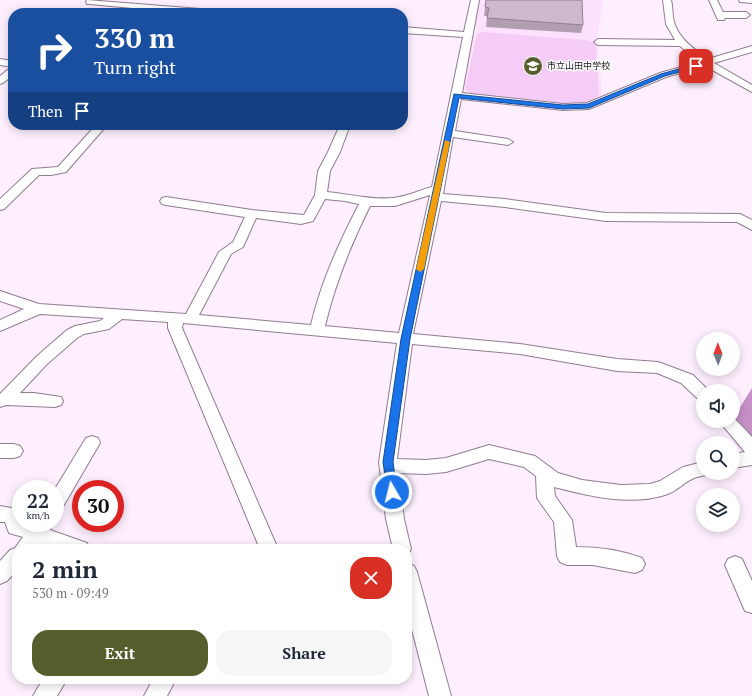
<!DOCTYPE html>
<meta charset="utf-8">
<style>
body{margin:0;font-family:"PT Serif","Noto Sans JP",serif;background:#f6f6f7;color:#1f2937;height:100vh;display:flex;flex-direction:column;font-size:15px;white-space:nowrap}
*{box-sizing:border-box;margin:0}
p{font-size:13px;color:#747a83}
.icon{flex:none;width:22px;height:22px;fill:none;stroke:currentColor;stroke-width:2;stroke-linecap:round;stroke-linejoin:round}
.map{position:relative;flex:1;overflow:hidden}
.drawer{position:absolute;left:12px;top:544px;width:400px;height:140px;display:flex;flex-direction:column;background:#fff;border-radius:16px;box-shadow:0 2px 10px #0003}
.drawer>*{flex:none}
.banner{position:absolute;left:8px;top:8px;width:400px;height:122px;border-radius:16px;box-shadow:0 2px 10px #0003;background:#1a4fa0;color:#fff;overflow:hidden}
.needle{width:26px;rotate:359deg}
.fabs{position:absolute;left:696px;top:332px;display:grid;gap:8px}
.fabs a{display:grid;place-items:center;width:44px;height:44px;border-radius:50%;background:#fff;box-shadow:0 2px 10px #0003;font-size:20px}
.speed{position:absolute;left:12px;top:480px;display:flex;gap:8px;font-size:20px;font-weight:700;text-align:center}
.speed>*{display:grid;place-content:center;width:52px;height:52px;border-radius:50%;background:#fff;box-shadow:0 2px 10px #0003;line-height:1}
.speed small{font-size:10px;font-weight:400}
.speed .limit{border:6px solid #d22;background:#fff;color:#111}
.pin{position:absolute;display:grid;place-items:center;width:34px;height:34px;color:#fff;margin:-17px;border-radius:8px;box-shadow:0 2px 6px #0006}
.me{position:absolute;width:44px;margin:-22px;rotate:352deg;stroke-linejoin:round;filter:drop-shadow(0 0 3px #0008)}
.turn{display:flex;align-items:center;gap:14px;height:84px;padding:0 20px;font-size:18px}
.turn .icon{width:52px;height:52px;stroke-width:2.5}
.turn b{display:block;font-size:28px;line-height:34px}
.then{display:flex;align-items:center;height:38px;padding:0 20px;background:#0003;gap:8px;font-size:15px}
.round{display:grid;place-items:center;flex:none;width:42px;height:42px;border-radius:16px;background:#f6f6f7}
.headline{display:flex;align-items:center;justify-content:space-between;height:68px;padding:0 20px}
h1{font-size:24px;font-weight:800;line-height:30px}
.button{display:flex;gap:8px;margin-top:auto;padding:8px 20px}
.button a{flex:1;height:46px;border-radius:16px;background:#575e2d;color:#fff;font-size:16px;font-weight:800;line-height:46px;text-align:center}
.button a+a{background:#f6f6f7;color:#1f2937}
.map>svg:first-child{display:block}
.built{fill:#fee1fe}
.green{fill:#f5ccf5}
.water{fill:#c590c6}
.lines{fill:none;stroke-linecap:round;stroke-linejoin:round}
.minor-casing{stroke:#917c91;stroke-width:2}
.minor{fill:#fff;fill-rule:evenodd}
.wall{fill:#b19eb1}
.building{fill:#ceb8ce;stroke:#908190}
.route{fill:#1a73e8;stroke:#114b97}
.slow{fill:#f59e0b}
.labels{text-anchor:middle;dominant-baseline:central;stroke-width:3;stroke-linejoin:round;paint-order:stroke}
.far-poi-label{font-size:9px;fill:#1d151d;stroke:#fff;text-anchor:start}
</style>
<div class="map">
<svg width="752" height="696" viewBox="0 0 752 696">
<rect width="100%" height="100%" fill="#fdeffd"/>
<!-- built -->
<polygon class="built" points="478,0 603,0 597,39 602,95 599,101 576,106 467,94 463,92 473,33 477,32 478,28 474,26"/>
<!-- green -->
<path class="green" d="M483,32L586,40L596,44L599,94C594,104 584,104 574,104L471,93L465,89L477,34Z"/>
<!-- water -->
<polygon class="water" points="752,388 752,440 733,416 739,409"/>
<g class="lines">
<defs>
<g id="minor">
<polygon points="87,0 213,10 217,13 185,13 90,4 87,4 86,2"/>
<path d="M471,0H479L462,93L563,104L587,103L660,73L699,62L680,46L598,45L594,42L598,39L675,40L666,24L663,0H671C673,7 672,15 674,22C679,39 694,49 708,59L752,46V52L714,63L752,85V92L705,66L666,77L589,109L563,110L461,99L455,131L508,139L513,142L508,145L453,137L443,194L505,199L606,213L740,214L752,220V230L737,222L606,221L505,207L441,201L413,334L520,344L617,359L658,362L693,375L709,391H703V400L697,398L681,383L657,373L617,371L520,354L412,344L397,459L426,460L446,458L489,445L535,456L558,473L582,480L621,485L650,484L660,481L683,467L703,462V473L709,474C704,476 699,476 694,478C684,482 676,492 665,495C629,506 589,496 554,487L555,496L572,520L576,547C597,547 621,550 642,558L645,564L642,570L635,573L593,565H567L560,562L557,556L554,522L537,498L536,476L524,467L489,459L446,472L426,474L398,473L404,519L411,549L407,556V549H393L386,519L379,462L397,343L183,323L182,328L278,549H260L168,328V322L122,319L109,329L84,334L77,338L47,364L20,393H34L61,397L63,401L61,405L55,407L6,405L0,407V394L37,356L67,330L75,326L100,321L104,318L40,314L0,331V320L24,309L0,301V291L39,304L186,314L219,252L233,242L245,217L166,205L162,204L160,201L162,198L166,197L252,210L304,215L315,195L318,171L328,152L340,125H350L340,152L330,171L327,192C349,194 370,200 393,198C406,197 420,190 432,187L463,37L403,33V27L464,32ZM430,195L399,333L325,326C335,284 351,244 370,206H395ZM325,199L345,201L359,204C339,243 321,282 311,325L199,315L231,254L243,247L256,218L301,224L313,221Z"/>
<polygon points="709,0 717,0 723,12 746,12 750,15 746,18 725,18 724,20 718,20"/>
<polygon points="739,0 752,0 752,3 740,2"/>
<polygon points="0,59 13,61 13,67 0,65"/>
<polygon points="13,67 13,75 3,83 0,84 0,76 10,68"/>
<polygon points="96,125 107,125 66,172 51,175 39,175 4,209 0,210 0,199 32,169 58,167"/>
<polygon points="733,417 752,437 752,465 733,468 733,454 745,452 719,421 733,421"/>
<polygon points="92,436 98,438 100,443 61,510 55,513 55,489 86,438"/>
<polygon points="0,444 14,444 20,446 23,451 20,456 14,458 0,458"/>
<polygon points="0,506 17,509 21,517 21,523 33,525 34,523 53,523 50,530 87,543 89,549 56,549 41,544 36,549 17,549 17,570 7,581 0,584 0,561 10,550 15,548 23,537 9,533 5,522 0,522"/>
<polygon points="735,556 742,559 752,581 752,613 745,611 725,565 728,559"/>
<polygon points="407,563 414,566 417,572 451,696 429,696 407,610"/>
<polygon points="43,679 67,679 57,696 33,696"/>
<polygon points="153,679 176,679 167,696 144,696"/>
</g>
</defs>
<!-- minor casing -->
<use href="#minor" class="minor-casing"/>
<!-- minor -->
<use href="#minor" class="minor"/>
</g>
<!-- wall -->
<polygon class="wall" points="486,0 583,25 581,33 486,27 487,16 484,16"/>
<!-- building -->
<polygon class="building" points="486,0 582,0 583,25 487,18 489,8 485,7"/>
<!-- route -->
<polygon class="route" points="696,64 698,66 698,67 665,76 589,108 563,109 459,98 410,339 393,462 397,492 396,496 392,497 388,496 383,462 401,339 454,94 563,105 588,104 661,74"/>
<!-- slow -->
<polygon class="slow" points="445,140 450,142 424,269 420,272 416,269"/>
<!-- icons -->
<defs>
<symbol id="school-disc" viewBox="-11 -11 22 22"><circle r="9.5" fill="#575e2d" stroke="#fff"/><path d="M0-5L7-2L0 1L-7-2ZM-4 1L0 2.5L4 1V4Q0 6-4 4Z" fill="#fff"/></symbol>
</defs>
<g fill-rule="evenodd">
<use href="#school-disc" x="522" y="55" width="22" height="22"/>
</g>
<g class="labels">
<!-- far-poi labels -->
<g class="far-poi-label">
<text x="547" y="66">市立山田中学校</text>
</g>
</g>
</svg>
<div class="fabs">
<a><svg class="needle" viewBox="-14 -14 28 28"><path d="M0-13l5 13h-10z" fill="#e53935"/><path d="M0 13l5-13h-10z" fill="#747a83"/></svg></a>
<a><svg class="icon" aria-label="sound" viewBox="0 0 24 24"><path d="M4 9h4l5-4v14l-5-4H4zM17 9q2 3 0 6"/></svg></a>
<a><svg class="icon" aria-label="search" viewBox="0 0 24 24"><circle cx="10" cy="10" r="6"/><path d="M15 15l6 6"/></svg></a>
<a><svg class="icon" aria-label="layers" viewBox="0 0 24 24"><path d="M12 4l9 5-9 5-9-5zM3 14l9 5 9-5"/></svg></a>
</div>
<div class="speed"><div>22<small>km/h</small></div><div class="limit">30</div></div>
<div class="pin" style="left:696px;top:66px;background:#d93025"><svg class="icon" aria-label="arrive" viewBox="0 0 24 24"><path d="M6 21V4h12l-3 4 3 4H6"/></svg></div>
<svg class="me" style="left:392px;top:492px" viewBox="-20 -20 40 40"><circle r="17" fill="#1a73e8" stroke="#fff" stroke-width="3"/><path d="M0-11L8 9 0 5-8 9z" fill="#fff"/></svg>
<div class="banner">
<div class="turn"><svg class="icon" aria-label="right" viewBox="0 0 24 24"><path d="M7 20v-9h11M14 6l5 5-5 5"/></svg><div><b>330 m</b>Turn right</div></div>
<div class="then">Then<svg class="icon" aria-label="arrive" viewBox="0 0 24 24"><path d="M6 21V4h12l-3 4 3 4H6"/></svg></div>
</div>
<section class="drawer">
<div class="headline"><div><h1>2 min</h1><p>530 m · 09:49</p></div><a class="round" style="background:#d93025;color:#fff"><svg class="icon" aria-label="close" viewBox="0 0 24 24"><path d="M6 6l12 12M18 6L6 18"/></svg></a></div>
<div class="button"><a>Exit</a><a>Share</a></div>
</section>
</div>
